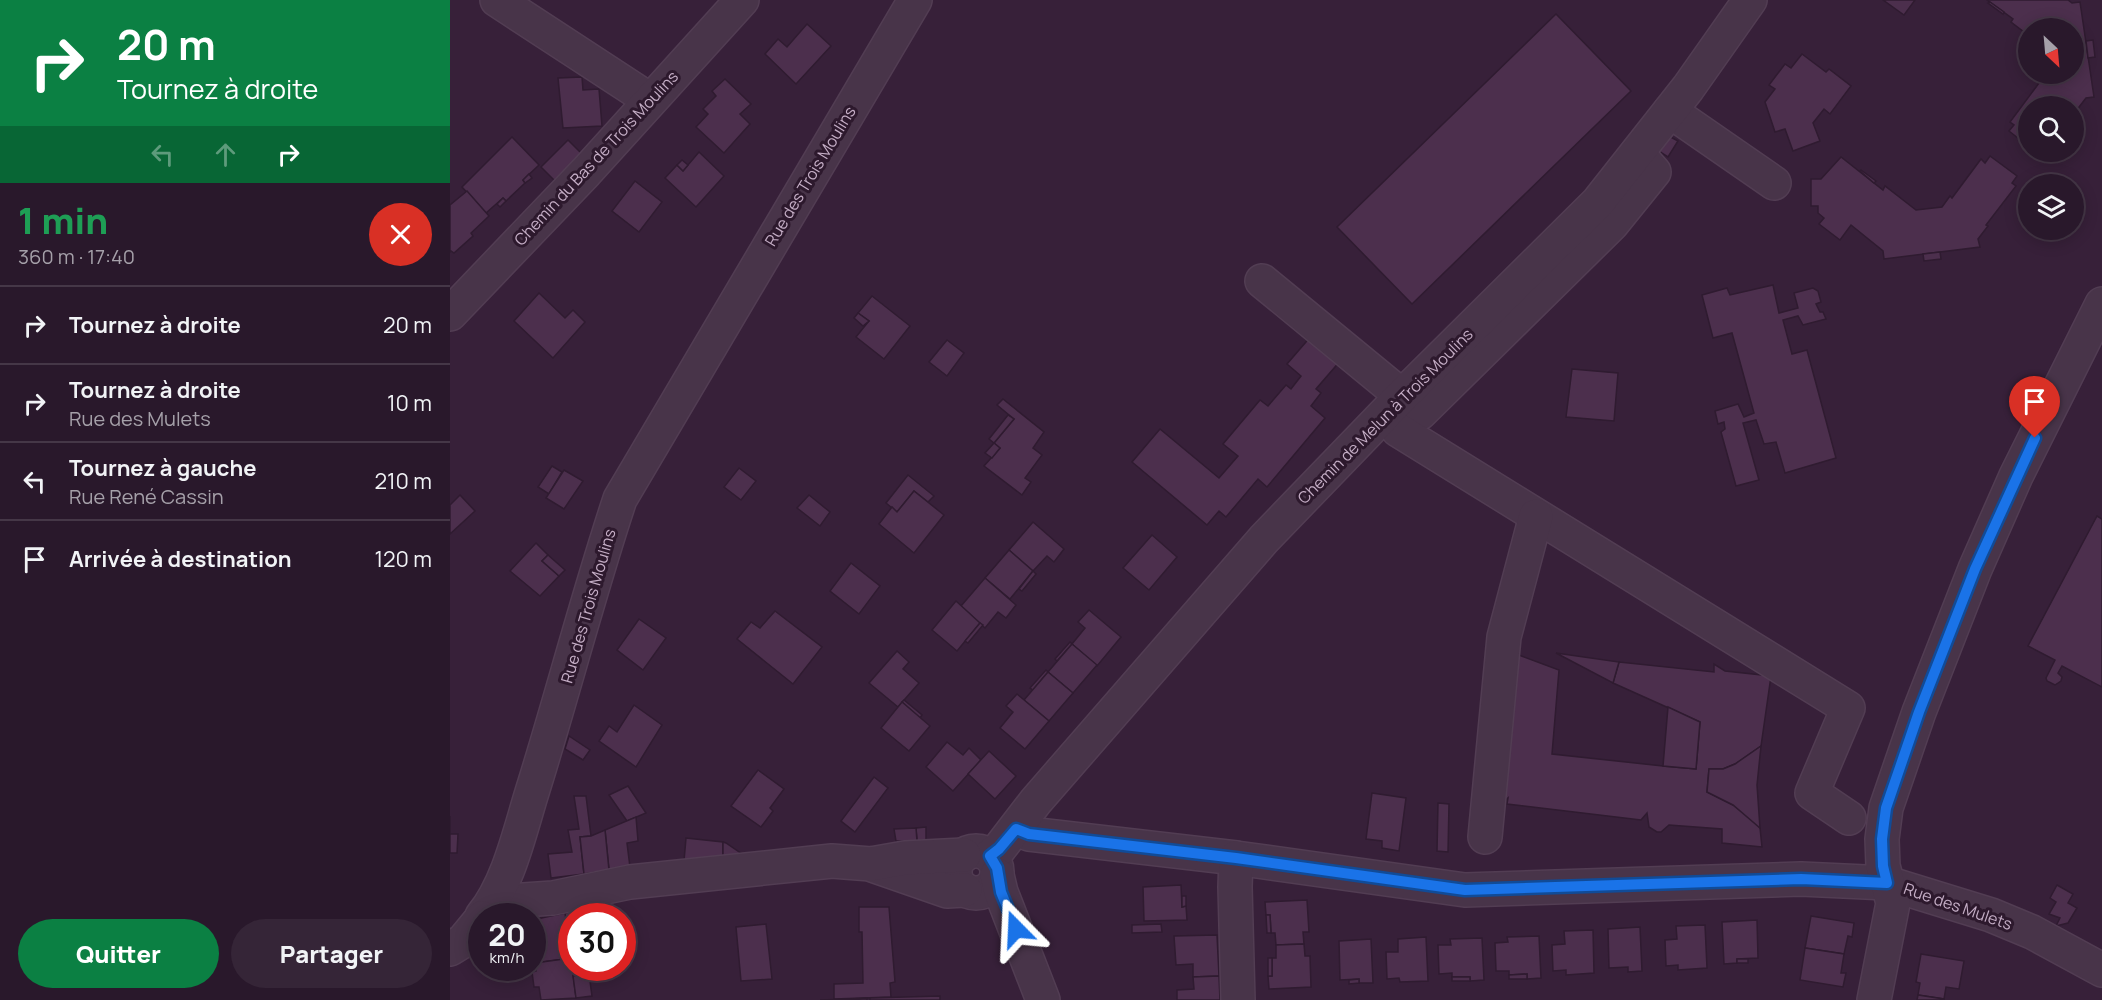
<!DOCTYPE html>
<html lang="fr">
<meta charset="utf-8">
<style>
body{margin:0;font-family:Manrope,sans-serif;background:#352537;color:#f1f3f6;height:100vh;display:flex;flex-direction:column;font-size:22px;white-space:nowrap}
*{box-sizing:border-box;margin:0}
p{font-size:20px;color:#a5a0a9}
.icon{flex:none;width:33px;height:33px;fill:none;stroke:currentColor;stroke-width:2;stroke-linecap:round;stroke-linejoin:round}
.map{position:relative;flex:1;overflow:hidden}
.side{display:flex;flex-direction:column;background:#29182b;width:450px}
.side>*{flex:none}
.hud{background:#0b8043;color:#fff;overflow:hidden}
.needle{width:39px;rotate:154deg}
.buttons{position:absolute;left:1568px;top:18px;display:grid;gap:12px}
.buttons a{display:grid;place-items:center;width:66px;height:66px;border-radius:50%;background:#29182b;box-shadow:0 3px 15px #0003,0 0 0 2px #453747;font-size:30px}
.speed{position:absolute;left:18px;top:903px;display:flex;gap:12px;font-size:30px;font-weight:700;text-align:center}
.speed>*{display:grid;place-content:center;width:78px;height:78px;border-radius:50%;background:#29182b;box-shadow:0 3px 15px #0003,0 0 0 2px #453747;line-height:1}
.speed small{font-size:15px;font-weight:400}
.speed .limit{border:9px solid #d22;background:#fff;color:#111}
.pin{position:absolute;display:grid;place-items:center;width:51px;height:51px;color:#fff;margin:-62px -26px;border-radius:50% 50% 50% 0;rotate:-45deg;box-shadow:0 0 6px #0007}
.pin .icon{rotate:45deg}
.me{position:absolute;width:66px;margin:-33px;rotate:339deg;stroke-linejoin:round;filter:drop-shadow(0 0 4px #0008)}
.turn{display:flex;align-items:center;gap:21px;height:126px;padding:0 18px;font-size:27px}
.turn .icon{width:78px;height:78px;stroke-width:2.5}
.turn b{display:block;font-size:42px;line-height:51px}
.lanes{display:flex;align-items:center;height:57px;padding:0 18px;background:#0003;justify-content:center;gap:30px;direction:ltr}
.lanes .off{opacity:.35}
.round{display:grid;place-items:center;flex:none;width:63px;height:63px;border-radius:32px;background:#352537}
.head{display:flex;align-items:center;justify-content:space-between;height:102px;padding:0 18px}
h1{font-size:36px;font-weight:800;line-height:45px;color:#1e9e55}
.button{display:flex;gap:12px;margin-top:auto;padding:12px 18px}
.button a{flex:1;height:69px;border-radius:36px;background:#0b8043;color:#fff;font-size:24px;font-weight:800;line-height:69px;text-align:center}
.button a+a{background:#352537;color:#f1f3f6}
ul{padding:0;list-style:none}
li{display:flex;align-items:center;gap:18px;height:78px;padding:0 18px;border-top:2px solid #453747}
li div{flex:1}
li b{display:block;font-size:22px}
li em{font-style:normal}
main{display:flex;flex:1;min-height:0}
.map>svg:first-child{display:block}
.building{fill:#4c2f4d;stroke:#2f1b30;stroke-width:1.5}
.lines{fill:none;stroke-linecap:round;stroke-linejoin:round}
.minor-casing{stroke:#523d53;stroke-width:36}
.minor{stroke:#483449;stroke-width:33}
.route-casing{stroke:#114b97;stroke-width:15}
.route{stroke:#1a73e8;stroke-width:10}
.labels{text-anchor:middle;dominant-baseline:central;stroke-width:6;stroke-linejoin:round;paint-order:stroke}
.street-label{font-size:16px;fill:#c5aec6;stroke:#2d192d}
</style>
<main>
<section class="side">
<div class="hud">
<div class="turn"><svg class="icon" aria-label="right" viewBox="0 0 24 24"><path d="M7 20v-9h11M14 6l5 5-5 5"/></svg><div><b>20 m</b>Tournez à droite</div></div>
<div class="lanes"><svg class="icon off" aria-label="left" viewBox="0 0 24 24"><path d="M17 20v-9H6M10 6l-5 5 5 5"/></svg><svg class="icon off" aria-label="ahead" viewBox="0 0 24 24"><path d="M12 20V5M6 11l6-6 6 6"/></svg><svg class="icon" aria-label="right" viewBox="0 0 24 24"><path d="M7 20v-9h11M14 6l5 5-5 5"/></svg></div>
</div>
<div class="head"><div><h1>1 min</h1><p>360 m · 17:40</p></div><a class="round" style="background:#d93025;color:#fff"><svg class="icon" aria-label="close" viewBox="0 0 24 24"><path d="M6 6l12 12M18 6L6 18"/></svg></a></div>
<ul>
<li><svg class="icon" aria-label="right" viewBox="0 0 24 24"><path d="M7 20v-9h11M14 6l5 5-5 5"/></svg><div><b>Tournez à droite</b></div><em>20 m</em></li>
<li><svg class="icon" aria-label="right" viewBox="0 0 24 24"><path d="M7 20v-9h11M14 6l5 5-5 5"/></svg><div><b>Tournez à droite</b><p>Rue des Mulets</p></div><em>10 m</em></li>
<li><svg class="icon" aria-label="left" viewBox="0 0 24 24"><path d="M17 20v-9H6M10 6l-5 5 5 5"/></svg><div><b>Tournez à gauche</b><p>Rue René Cassin</p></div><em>210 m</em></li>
<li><svg class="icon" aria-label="arrive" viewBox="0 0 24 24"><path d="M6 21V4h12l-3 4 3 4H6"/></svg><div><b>Arrivée à destination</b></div><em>120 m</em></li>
</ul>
<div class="button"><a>Quitter</a><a>Partager</a></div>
</section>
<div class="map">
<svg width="1652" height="1000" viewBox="0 0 1652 1000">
<rect width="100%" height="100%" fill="#372039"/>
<!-- building -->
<g class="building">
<polygon points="1433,0 1465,0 1454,15"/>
<polygon points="1537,0 1618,0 1622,3 1630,2 1644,97 1636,98 1626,111 1623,111 1623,106 1578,106 1578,146 1559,131 1564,125 1560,122 1589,83 1587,81 1594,74 1623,74 1623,28 1578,28 1578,35 1561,22 1563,19"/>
<polygon points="1540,2 1554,12 1553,14 1538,3"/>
<polygon points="1106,14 1181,91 962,304 887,227"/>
<polygon points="357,24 381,46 346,84 315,54 328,39 337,47"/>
<polygon points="1643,40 1645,57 1638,58 1636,41"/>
<polygon points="1352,54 1376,72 1379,69 1401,86 1380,114 1374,109 1363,123 1370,141 1343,151 1335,129 1325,132 1315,102 1325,89 1319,85 1335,64 1341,68"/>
<polygon points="132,77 133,90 149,89 152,126 113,128 108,78"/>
<polygon points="275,79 301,104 290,114 300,124 274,153 246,127 258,114 253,109 266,96 262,91"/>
<polygon points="1217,135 1228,141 1218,157 1207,150"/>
<polygon points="62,137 89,165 73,180 75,183 56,201 53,198 36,213 12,187"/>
<polygon points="118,140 136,158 109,185 91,167"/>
<polygon points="249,152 274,176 246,207 215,178 227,165 233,171"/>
<polygon points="1540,156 1567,176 1562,183 1566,186 1536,225 1538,226 1528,239 1530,247 1434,259 1433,251 1401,225 1390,240 1369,224 1374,218 1368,213 1368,206 1361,206 1361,179 1371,179 1391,157 1433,190 1435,186 1466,210 1492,207 1500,196 1502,198 1531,159 1535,163"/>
<polygon points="232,160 238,165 233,171 227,165"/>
<polygon points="1411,170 1426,181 1424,183 1410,171"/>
<polygon points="79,174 82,178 75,183 73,180"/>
<polygon points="185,181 212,202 189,232 162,211"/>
<polygon points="17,191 39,216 21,233 23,236 4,253 1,251 0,252 0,205"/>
<polygon points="53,198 56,201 50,207 47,204"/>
<polygon points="1490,252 1491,259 1474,261 1473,254"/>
<polygon points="1323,285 1329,313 1348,308 1344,293 1363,288 1368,291 1371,302 1366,304 1370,312 1373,312 1376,319 1353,325 1348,316 1333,320 1342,354 1357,350 1386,458 1335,473 1326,442 1314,444 1306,420 1293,423 1309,480 1286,486 1271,432 1275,429 1274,422 1268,424 1265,411 1288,404 1294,417 1304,413 1282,333 1263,338 1252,295 1277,288 1280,295"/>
<polygon points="89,293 115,318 123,310 135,322 103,358 64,321"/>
<polygon points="422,296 460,326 434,359 406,337 419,321 408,313"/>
<polygon points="408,313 419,321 413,326 404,318"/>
<polygon points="862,335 891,360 866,389 871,393 861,406 875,418 817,487 808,479 776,517 769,511 757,525 682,462 710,429 769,478 788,456 773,444 810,400 818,406 836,385 841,389 851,376 837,364"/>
<polygon points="497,340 514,353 497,376 479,362"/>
<polygon points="1122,369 1168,373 1164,421 1116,417"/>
<polygon points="553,399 594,432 583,448 592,455 575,478 581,482 572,495 534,466 550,448 544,443 564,419 547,405"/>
<polygon points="558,415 564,419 544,443 539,439"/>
<polygon points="544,443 550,448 542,458 535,453"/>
<polygon points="102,466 112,472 99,494 88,487"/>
<polygon points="289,468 306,481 291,500 274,487"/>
<polygon points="114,470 133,481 114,509 96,498"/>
<polygon points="458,475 484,496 478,502 464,491 447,512 436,503"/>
<polygon points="464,491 494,515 464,553 429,524 442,507 447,512"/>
<polygon points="10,495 25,511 0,534 0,505"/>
<polygon points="359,495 380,512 370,526 347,508"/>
<polygon points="1647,516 1652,519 1652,687 1612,666 1608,673 1612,677 1611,681 1605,685 1597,681 1596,678 1605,660 1578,646"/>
<polygon points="583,522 614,549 604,562 597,556 583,571 559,550"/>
<polygon points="702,535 727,557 699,590 673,568"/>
<polygon points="86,543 98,555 92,561 109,576 90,596 60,571"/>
<polygon points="559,550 583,571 560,599 535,578"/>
<polygon points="98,555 115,570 109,576 92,561"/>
<polygon points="401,563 430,586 409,614 380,591"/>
<polygon points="583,571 586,574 572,591 569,589"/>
<polygon points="535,578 566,605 556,618 548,612 535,628 511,606"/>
<polygon points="506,601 530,623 507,651 482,630"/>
<polygon points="639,610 671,637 647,666 622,644 635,628 628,622"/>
<polygon points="325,611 372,647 343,684 287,639 301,622 310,628"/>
<polygon points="189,619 216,638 193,670 167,650"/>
<polygon points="530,623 533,625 518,643 515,641"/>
<polygon points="620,642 622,644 607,661 605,659"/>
<polygon points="622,644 647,665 623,693 598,672"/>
<polygon points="447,651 459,662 453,669 469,683 448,707 419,683"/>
<polygon points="1058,651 1109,670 1102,754 1213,766 1246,769 1250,722 1163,683 1169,662 1264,672 1264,664 1275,671 1321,676 1311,746 1285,764 1273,769 1259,769 1257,792 1283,805 1303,820 1310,828 1312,847 1272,843 1272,829 1219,825 1211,832 1207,832 1199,827 1197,813 1191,820 1057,804 1058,798 1051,804"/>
<polygon points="1106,653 1169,662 1163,683"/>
<polygon points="596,670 598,672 583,690 580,688"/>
<polygon points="598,672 623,693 599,721 574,700"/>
<polygon points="567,694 599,721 575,749 550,728 563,712 556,706"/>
<polygon points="454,700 472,715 470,718 452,702"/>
<polygon points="452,702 480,726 459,751 431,728"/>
<polygon points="184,705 212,725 186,767 149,741 159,726 167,732"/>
<polygon points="1218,707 1250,722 1246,769 1213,766"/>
<polygon points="119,736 140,750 133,760 115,749"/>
<polygon points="497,742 513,755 519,748 531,760 503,791 476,767"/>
<polygon points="1311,746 1307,785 1310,828 1283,805 1257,792 1259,769 1273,769 1285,764"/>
<polygon points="539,751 566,776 545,799 518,774"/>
<polygon points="308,770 334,789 320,808 323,811 311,827 281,806"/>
<polygon points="424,777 438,788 405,832 391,821"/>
<polygon points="178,786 196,813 177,821 159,795"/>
<polygon points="922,793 956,798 949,851 932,848 932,841 916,839"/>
<polygon points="124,796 136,796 141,836 130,837 134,874 101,878 98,854 122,852 118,830 129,829"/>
<polygon points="988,803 999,804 998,852 987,851"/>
<polygon points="0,816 0,834 8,834 7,853 0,853"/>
<polygon points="186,817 188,841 177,843 180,867 159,870 155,830"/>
<polygon points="476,827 476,840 467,841 466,828"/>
<polygon points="466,828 467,841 446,841 444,829"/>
<polygon points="155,830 159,870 134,874 130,837 141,836"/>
<polygon points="236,838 273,842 273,856 234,861"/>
<polygon points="273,842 276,843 292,854 273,856"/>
<polygon points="731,885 732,907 736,906 737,920 694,921 693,887"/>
<polygon points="1607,885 1623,894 1618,903 1627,908 1618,923 1606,926 1610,918 1599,914 1606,902 1600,898"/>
<polygon points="732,896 736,896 736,906 732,907"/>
<polygon points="857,900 859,932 853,932 854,944 826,945 825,933 821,933 820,915 816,915 815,902"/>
<polygon points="160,903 162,916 122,916 121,958 115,913"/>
<polygon points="409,907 439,907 445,982 440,983 441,997 384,999 384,984 413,983 412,932 409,932"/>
<polygon points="115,913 121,958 85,963 82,920"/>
<polygon points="816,915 820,915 821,933 817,933"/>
<polygon points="1361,916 1404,923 1402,937 1398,936 1394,954 1355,948"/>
<polygon points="1307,920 1308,958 1287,959 1287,963 1274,964 1272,922"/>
<polygon points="316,924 322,979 291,981 286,927"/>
<polygon points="711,924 712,932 682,933 682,925"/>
<polygon points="1255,925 1257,968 1228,970 1228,965 1216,966 1215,940 1227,939 1226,926"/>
<polygon points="1190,927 1192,971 1178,972 1178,967 1159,968 1158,929"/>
<polygon points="1143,930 1144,973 1116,975 1116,970 1103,971 1102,945 1115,944 1114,931"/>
<polygon points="767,935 769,976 743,977 743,964 726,965 724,936"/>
<polygon points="1089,936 1091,978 1077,979 1077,974 1059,975 1059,971 1046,971 1045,943 1058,942 1057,937"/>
<polygon points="976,937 978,981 950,982 949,978 937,979 936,952 948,952 948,939"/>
<polygon points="1032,938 1034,980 1020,981 1020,977 1002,977 1002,973 989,974 988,945 1001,945 1000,939"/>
<polygon points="921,939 923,983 909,983 909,979 890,980 889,941"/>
<polygon points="854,944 855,956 860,956 861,987 819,989 818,976 822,976 822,958 826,958 826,945"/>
<polygon points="1355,948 1394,954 1391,973 1396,973 1393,987 1350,980"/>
<polygon points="1471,954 1514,961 1509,989 1496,987 1494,999 1468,995 1470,983 1466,982"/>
<polygon points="121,958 126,998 91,1000 89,987 84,987 82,972 86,971 85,963"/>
<rect x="818" y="958" width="4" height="18"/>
<rect x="1287" y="959" width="11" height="4"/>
<polygon points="139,974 142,996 126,998 123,976"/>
<polygon points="1077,974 1077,979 1059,979 1059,975"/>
<polygon points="769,976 770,1000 727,1000 727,990 744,989 743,977"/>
<rect x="1002" y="977" width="18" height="4"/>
<polygon points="909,979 909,983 899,984 899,980"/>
<polygon points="1468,995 1494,999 1494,1000 1467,1000"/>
<polygon points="490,996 490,1000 420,1000 420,998"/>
<polygon points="417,998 417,1000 370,1000 400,999"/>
</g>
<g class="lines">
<defs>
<g id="minor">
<polyline points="47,0 200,100"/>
<polyline points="1220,111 1324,183"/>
<polyline points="812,281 952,396 970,413 1162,224 1204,172 1187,153"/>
<polyline points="0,314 136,172 292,0"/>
<polyline points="948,430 1398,708 1362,793 1399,818"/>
<polyline points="566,829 579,834 786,858 1015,890 1351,879 1437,883 1541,915 1582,932 1652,970"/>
<polyline points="1035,837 1054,637 1086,516"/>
<circle cx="526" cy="872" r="21"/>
<polyline points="540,856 549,849 586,801 814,539 952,396 1148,202 1238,88 1300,0"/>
<polyline points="786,858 785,887 788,1000"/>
<polyline points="425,866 497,891 515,890"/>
<polyline points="547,875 551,892 593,1000"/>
<polyline points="44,902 103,898 180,882 382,861 421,864 455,858 514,855"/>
<path d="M32,916C59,883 70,830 83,789C113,693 138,595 170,499L465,0"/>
<polyline points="0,949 13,941 32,918"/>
<polyline points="1424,1000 1443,903 1433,866 1432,839 1436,808 1469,712 1525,569 1566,476 1652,304"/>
</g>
</defs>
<!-- minor casing -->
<use href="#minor" class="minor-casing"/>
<!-- minor -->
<use href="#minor" class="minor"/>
</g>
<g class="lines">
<defs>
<polyline id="route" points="566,929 551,892 547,868 540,856 549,849 566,829 579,834 786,858 1015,890 1351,879 1437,883 1433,866 1432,839 1436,808 1469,712 1525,569 1585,438"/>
</defs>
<!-- route casing -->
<use href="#route" class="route-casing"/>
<!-- route -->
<use href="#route" class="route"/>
</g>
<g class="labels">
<!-- street labels -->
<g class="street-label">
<text transform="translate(146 158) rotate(-47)">Chemin du Bas de Trois Moulins</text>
<text transform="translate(360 176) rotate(-59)">Rue des Trois Moulins</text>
<text transform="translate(935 416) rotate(-45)">Chemin de Melun à Trois Moulins</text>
<text transform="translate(138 606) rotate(-74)">Rue des Trois Moulins</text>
<text transform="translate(1508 906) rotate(19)">Rue des Mulets</text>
</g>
</g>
</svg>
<div class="buttons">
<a><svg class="needle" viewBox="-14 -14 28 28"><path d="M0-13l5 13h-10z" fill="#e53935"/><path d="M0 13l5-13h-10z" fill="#a5a0a9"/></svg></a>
<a><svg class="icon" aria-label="search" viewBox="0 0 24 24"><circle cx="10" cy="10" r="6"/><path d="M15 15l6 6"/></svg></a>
<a><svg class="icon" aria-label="layers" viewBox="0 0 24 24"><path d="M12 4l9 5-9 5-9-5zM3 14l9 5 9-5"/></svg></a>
</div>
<div class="speed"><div>20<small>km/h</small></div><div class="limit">30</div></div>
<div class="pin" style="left:1585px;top:438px;background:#d93025"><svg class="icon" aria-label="arrive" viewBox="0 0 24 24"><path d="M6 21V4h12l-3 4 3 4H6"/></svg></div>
<svg class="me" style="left:566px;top:929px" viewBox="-20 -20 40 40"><path d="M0-17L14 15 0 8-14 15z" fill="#1a73e8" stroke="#fff" stroke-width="4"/></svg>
</div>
</main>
